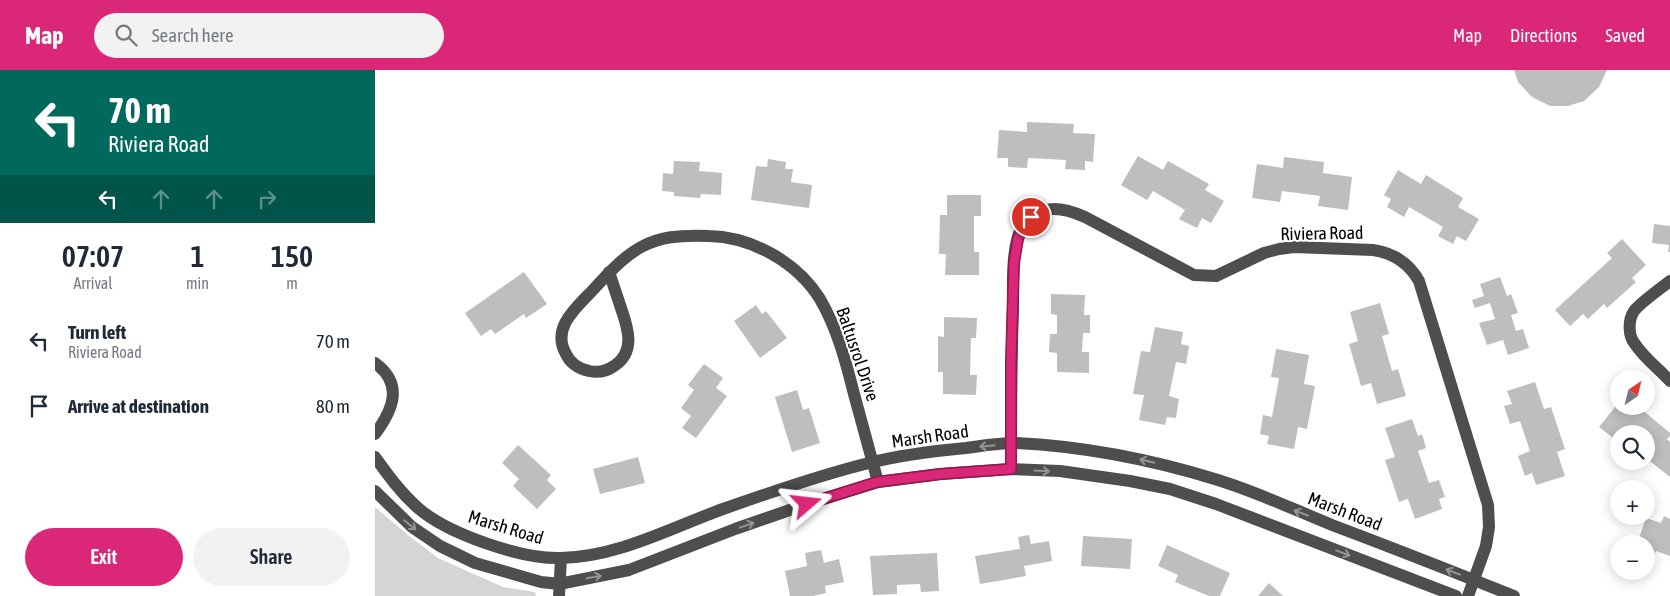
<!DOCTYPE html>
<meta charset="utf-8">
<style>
body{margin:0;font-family:"Asap Condensed",sans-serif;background:#f2f2f3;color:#1f2937;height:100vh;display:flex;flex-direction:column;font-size:19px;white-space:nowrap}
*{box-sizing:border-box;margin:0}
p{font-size:16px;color:#747a83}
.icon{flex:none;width:28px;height:28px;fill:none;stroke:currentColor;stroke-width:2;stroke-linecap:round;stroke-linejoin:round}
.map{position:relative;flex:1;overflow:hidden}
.panel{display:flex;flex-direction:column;background:#fff;width:375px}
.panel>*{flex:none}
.guide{background:#00695c;color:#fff;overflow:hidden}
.needle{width:32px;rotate:35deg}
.buttons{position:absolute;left:1235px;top:300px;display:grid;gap:10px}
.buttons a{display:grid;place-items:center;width:45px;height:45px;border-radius:50%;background:#fff;box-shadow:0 2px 12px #0003;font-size:25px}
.pin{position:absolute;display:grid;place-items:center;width:42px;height:42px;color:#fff;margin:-21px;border:2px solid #fff;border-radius:50%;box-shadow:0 1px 5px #0007}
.me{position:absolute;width:55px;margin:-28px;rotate:73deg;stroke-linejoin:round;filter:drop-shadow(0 0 4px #0008)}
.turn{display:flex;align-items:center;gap:18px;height:105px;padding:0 25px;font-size:22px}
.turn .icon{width:65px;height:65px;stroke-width:2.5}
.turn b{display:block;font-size:35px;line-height:42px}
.lanes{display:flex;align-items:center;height:48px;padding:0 25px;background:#0003;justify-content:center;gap:25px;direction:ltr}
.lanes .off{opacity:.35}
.eta{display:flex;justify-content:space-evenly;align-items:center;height:85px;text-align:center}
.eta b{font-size:30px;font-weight:600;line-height:35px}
.button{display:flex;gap:10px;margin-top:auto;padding:10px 25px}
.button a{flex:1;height:58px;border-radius:30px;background:#db2777;color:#fff;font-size:20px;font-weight:600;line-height:58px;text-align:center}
.button a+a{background:#f2f2f3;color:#1f2937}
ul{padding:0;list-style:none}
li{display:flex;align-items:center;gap:15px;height:65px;padding:0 25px}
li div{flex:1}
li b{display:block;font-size:19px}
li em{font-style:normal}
header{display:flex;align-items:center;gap:30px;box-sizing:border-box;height:70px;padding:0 25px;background:#db2777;color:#fff}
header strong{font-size:24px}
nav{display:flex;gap:28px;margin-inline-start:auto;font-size:18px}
.search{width:350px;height:45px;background:#f2f2f3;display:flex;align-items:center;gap:12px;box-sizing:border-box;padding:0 18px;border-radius:28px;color:#747a83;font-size:19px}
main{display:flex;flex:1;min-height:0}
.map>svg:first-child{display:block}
.green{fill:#d5d5d5}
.building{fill:#bebebe}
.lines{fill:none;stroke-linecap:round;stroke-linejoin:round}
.minor{stroke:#4e4e4e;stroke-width:12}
.oneway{stroke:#959595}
.route-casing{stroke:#8e194d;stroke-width:12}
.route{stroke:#db2777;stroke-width:9}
.labels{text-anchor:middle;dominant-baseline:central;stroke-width:4;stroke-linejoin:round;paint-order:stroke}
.street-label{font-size:18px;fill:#000;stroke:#fff}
</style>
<header>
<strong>Map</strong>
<div class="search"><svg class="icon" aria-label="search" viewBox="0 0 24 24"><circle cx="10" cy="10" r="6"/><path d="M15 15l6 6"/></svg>Search here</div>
<nav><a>Map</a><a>Directions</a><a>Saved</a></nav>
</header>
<main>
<section class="panel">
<div class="guide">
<div class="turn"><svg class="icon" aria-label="left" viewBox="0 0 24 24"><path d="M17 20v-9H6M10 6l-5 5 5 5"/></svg><div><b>70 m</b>Riviera Road</div></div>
<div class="lanes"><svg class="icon" aria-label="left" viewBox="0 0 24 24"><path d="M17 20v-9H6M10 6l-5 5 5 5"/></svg><svg class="icon off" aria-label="ahead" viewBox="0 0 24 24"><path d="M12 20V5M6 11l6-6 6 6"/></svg><svg class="icon off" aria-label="ahead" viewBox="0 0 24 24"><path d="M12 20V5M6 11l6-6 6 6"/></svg><svg class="icon off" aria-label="right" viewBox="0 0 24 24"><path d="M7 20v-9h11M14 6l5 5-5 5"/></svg></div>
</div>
<div class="eta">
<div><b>07:07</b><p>Arrival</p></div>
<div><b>1</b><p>min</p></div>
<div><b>150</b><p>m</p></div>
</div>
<ul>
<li><svg class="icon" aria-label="left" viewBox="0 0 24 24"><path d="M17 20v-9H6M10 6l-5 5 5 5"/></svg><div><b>Turn left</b><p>Riviera Road</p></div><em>70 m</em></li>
<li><svg class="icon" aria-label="arrive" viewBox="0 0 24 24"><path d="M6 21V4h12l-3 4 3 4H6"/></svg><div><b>Arrive at destination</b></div><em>80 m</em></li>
</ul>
<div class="button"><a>Exit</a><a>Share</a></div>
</section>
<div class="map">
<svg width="1295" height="526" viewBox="0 0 1295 526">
<rect width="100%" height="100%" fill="#fff"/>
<!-- green -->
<polygon class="green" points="0,437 33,465 63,488 128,517 160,522 161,526 0,526"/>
<!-- building -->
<g class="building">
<polygon points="1139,0 1232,0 1224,17 1209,31 1193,36 1175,36 1157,27 1143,12"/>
<polygon points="652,52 699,54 698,63 720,64 718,92 710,91 710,100 690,99 691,90 653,88 652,98 633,97 633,88 622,88 624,60 652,62"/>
<polygon points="763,86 788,100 793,91 834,114 830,120 849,131 836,153 827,148 822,158 804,149 810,140 778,121 772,130 746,115"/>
<polygon points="909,87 949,92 948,103 977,107 973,140 943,136 945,126 907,121 905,132 877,128 882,94 908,98"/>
<polygon points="393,89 411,92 410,99 418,99 416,112 437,115 434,138 376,130 381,96 392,97"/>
<polygon points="299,91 325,92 324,101 347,103 346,125 326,124 325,128 299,126 299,122 287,121 288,103 298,104"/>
<polygon points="1023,100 1046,114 1051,105 1088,128 1083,137 1104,149 1091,171 1082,166 1078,174 1063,166 1068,157 1034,137 1029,147 1012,137 1016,129 1009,125"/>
<polygon points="572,125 606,125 606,146 599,146 599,182 604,182 604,205 570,205 571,184 564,184 565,145 572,145"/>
<polygon points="1279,154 1295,156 1295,182 1293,182 1294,175 1277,173"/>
<polygon points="1247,169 1271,195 1257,208 1261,212 1232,238 1229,234 1213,249 1208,244 1195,256 1180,240 1237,188 1232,183"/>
<polygon points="149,202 172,234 151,248 149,244 120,264 116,259 106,266 90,243"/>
<polygon points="1125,207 1132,226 1136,224 1143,243 1136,245 1141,261 1148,259 1154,278 1133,285 1128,270 1112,275 1104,253 1120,249 1115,233 1100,238 1097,230 1109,226 1105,214"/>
<polygon points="676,224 710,225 709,245 715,245 715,263 708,263 707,282 714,282 714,303 682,302 682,283 674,282 675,264 682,264 682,245 676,244"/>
<polygon points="1005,233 1014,264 1007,266 1017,301 1023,299 1031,326 1002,334 996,313 986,316 974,274 983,271 975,242"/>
<polygon points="381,235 387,244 391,241 412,268 385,288 359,251"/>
<polygon points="569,247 602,248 601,268 596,268 595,305 602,305 601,325 568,324 568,302 563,302 563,266 569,267"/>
<polygon points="780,257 808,262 806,274 814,276 811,294 801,292 794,326 804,329 801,348 792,347 790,355 764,350 769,325 758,324 766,281 775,282"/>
<polygon points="901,279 934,285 929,314 940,316 932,359 923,357 919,379 892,374 894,366 885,364 888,345 897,347 904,308 896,307"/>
<polygon points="329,294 348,308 341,318 352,326 321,368 307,358 316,346 306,338 319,320 313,315"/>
<polygon points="1160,312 1169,339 1176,337 1190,379 1182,382 1190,406 1161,415 1157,403 1150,406 1143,386 1155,381 1145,351 1135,354 1129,336 1137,334 1132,321"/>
<polygon points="422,320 428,340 434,338 445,373 417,382 400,327"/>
<polygon points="1244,332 1244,336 1252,336 1261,343 1265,338 1295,363 1295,366 1292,369 1295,372 1295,407 1271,388 1271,364 1244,364 1244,369 1242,371 1224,357"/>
<polygon points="1037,349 1043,366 1047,364 1051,378 1043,381 1054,413 1064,410 1070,427 1064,429 1067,439 1040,449 1033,429 1024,432 1010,390 1020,387 1010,358"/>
<polygon points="143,375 176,405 172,410 181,419 162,439 138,416 144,409 127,393"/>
<polygon points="263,387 270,413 225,424 218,399"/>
<polygon points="1289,446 1295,449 1295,486 1281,481 1278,488 1271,486 1271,474 1262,474 1271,448 1286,453"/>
<polygon points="654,465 656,474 674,471 677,491 649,496 651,506 605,514 600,486 645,479 643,467"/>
<polygon points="708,466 757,469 755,499 706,496"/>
<polygon points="792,475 855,503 845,526 834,526 800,512 803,505 783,496"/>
<polygon points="446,480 449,493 464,489 469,512 450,516 451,523 438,526 415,526 410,501 432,496 430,483"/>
<polygon points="562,483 564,521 546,522 545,514 522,515 522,524 498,525 495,486"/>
<polygon points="894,513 908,526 883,526"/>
</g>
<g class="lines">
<!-- minor -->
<g class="minor">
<path d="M234,202C238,214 242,226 246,238C253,258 261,282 239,296C232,301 223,303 214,301C204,299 195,293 191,284C176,258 201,238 217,221C256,178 274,163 334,166C377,167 422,192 445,229C462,258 471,292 479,324C487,354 495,383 503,412"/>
<path d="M1295,211C1287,217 1264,234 1259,241C1253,250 1253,266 1260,274C1269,288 1284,299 1295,311"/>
<path d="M0,293C29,314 18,340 0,364"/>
<path d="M0,387C13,405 26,423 43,438C73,464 146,489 185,488C243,487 295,458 348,439C396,422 445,405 494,393C525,385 559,381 591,378C606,376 623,373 639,373C708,376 778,390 843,410C882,422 920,440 957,455C1018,478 1079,502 1139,526"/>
<path d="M636,399C636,345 636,292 638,238C638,218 636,172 648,156C665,133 687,137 710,147L819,205L841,206L889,183L904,179L919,177L998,180C1018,183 1034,193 1044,211L1113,435L1114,457L1111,476L1093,526"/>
<polyline points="0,421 37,457 65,476 100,493 166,512 184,514 254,500 360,459 432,434 503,412 565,404 636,399 685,401 755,411 795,419 841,434 1081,526"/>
<polyline points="184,526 186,488"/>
</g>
</g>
<!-- one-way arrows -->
<defs><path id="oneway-shaft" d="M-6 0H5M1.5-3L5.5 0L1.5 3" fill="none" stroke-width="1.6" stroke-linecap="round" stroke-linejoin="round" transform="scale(1.25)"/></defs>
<g class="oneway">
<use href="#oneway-shaft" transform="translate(612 376) rotate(174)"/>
<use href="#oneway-shaft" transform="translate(772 391) rotate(-166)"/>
<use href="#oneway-shaft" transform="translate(667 401) rotate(3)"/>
<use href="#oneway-shaft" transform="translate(926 443) rotate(-159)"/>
<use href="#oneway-shaft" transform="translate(35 455) rotate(39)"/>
<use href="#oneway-shaft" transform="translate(372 455) rotate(-20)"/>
<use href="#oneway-shaft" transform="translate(968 483) rotate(21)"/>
<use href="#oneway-shaft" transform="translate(1078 502) rotate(-159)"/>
<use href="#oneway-shaft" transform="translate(219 507) rotate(-10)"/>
</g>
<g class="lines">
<defs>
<polyline id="route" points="432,434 502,412 566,404 636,399 636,292 639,193 643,169 647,157 656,147"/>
</defs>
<!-- route casing -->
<use href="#route" class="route-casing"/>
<!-- route -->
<use href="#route" class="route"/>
</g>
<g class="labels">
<!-- street labels -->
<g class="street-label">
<text transform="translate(947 163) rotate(-1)">Riviera Road</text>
<text transform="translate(483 284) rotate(71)">Baltusrol Drive</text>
<text transform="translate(555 366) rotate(-8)">Marsh Road</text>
<text transform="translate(970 441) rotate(21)">Marsh Road</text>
<text transform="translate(131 457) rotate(17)">Marsh Road</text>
</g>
</g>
</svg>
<div class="buttons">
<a><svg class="needle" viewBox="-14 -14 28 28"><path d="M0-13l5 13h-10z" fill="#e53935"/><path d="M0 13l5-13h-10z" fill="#747a83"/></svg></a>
<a><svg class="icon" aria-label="search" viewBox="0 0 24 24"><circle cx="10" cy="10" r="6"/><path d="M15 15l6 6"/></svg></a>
<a>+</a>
<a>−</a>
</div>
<div class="pin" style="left:656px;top:147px;background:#d93025"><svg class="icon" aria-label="arrive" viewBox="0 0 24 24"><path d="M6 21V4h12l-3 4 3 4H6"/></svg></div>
<svg class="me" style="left:432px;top:434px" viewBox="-20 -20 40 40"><path d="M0-17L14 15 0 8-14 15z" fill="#db2777" stroke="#fff" stroke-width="4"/></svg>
</div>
</main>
